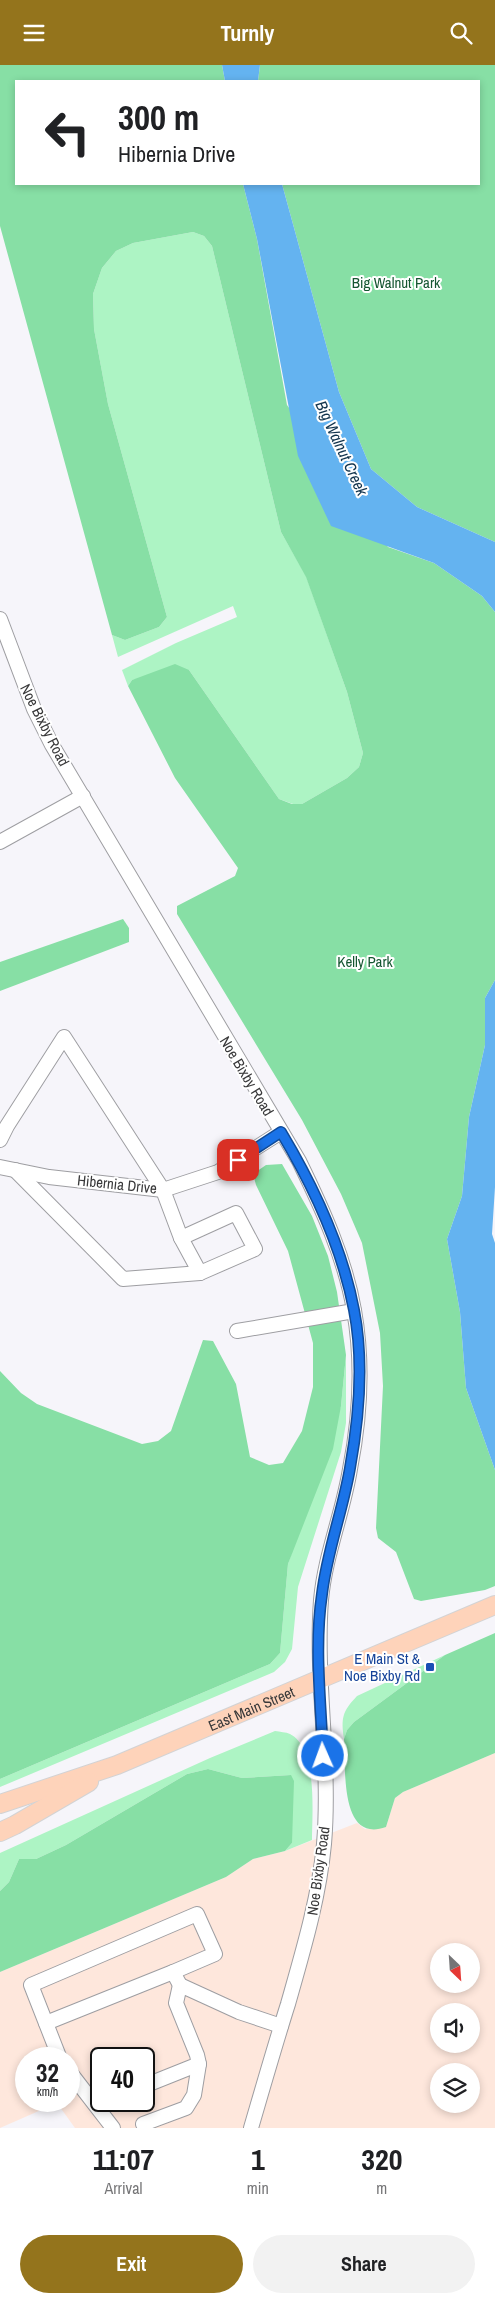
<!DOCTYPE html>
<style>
body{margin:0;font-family:"Archivo Narrow",sans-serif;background:#f2f2f2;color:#202124;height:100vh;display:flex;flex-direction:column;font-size:19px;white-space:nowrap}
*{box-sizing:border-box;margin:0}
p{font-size:16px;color:#757577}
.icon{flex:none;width:28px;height:28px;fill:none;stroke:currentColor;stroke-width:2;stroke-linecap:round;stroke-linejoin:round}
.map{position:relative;height:2063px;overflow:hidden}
.details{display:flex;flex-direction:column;background:#fff;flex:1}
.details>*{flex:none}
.guide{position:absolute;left:15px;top:15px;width:465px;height:105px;border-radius:0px;box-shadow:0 2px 8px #0003;background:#fff;color:#202124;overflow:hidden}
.needle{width:32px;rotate:155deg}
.tools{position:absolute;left:430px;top:1878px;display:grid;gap:10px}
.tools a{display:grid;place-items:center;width:50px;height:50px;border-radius:50%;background:#fff;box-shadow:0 2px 8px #0003;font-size:25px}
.speed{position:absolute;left:15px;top:1982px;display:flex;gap:10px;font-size:25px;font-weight:700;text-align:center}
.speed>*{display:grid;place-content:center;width:65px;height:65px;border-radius:50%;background:#fff;box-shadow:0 2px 8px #0003;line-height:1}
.speed small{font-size:12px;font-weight:400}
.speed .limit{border:2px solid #111;border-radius:8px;background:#fff;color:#111}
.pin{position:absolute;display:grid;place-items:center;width:42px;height:42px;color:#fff;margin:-21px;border-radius:10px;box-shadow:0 2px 8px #0006}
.me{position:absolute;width:55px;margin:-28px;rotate:358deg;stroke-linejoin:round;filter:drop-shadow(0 0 4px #0008)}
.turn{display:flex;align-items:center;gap:18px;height:105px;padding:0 20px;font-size:22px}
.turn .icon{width:65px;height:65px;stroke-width:2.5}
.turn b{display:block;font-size:35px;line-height:42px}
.eta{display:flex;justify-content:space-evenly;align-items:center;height:85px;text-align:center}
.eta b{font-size:30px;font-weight:800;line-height:35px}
.primary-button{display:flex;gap:10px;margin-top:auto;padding:10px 20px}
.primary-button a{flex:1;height:58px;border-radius:30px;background:#94741c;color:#fff;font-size:20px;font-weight:800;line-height:58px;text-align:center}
.primary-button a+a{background:#f2f2f2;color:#202124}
header{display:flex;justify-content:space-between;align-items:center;height:65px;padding:0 20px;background:#94741c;color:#fff;font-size:22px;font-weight:800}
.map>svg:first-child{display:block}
.commercial{fill:#fee7dc;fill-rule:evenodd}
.green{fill:#adf4c4}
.forest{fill:#87dfa5}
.water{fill:#64b3f0}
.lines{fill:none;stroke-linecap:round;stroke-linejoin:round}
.minor-casing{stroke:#9e9ea2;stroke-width:16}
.major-casing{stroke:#d3d3d4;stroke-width:20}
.minor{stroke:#fff;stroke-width:14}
.major{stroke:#fed3ba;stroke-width:18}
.route-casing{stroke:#114b97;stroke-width:12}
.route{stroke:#1a73e8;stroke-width:9}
.transit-dot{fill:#1a4fb4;stroke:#fff;stroke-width:2}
.labels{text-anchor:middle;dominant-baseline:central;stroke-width:4;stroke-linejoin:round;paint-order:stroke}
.park-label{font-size:15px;fill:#155631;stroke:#fff}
.street-label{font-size:15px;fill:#39393a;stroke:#fff}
.transit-label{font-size:15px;fill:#164399;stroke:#fff;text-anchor:end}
.water-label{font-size:16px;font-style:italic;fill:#12344d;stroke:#fff}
</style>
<header><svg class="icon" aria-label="menu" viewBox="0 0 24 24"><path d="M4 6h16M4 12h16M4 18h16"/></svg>Turnly<svg class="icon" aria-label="search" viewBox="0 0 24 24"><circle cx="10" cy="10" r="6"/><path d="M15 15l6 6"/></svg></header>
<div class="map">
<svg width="495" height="2063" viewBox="0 0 495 2063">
<rect width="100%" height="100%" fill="#f6f5fa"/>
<!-- commercial -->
<path class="commercial" d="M495,1688V2063H75L57,2038L0,2063V1907L226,1812L253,1794L285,1786L357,1758L365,1764L386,1762L395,1733L403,1727ZM439,1886H471V1919H439ZM439,1946H471V1979H439ZM26,1994H69V2036H26ZM101,1994H144V2036H101ZM439,2006H471V2039H439Z"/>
<!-- green -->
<g class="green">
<polygon points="193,167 204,171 212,181 281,467 306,511 347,627 363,688 359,702 347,713 302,739 293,739 279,734 189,605 132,615 128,621 122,605 176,578 237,552 233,541 118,592 112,570 125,575 159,562 167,552 108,339 94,264 93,229 102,203 116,186 133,178"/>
<polygon points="346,1290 346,1358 341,1387 298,1522 292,1584 285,1597 274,1607 0,1722 0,1714 270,1599 280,1588 288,1499 341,1341"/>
<path d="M445,1590L354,1657L347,1665L344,1674C341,1653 342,1647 357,1631Z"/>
<path d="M275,1666C280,1667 286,1667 290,1669C318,1683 312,1749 312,1775L285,1786L292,1778L291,1710L242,1713L208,1704L187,1709L66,1780L36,1794H19L9,1817L0,1826V1788L210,1693Z"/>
</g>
<!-- forest -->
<g class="forest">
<polygon points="0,0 222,0 225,16 16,16 16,119 243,119 257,174 287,340 388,482 434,498 482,531 495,547 495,915 485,933 485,980 469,1052 462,1131 447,1174 460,1247 466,1323 495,1405 495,1521 485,1525 421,1536 414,1534 396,1487 378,1473 376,1463 383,1321 380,1268 362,1178 341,1129 302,1055 177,849 177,841 235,811 238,803 175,713 128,621 132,615 175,599 189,605 279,734 292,739 302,739 347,713 359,702 363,688 347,627 306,512 281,467 212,181 204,171 193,167 133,178 116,186 102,203 93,229 94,264 108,339 167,552 159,562 125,575 112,570 0,161"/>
<polygon points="260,0 495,0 495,477 417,442 371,404 339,327 282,119 479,119 479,16 258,16"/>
<polygon points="123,854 129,863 129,877 0,926 0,897"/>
<polygon points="282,1099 312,1151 328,1191 337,1227 346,1290 341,1341 333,1384 288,1499 280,1588 270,1599 0,1714 0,1306 21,1328 37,1339 142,1379 158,1376 171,1366 203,1275 213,1276 236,1319 250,1392 269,1400 283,1398 302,1366 313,1322 313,1278 288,1186 256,1120 253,1109 266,1100"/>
<path d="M495,1568V1688L403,1727L395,1733L386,1762C339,1779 346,1702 344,1674L347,1665L354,1657L445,1590Z"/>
<polygon points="208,1704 242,1713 291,1710 294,1716 292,1778 285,1786 253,1794 226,1812 0,1907 0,1826 9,1817 19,1794 36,1794 66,1780 187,1709"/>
</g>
<!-- water -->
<g class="water">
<polygon points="222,0 260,0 258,16 225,16"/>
<polygon points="243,119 282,119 339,327 371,404 417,442 495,477 495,547 482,531 434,498 331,461 298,391 257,174"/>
<polygon points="495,915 495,1122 492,1169 495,1178 495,1405 466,1323 460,1247 447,1174 462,1131 469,1052 485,980 485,933"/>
</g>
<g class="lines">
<defs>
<g id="minor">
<path d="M0,554L34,644L52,680L299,1096C322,1143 345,1193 354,1245C363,1296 360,1353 350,1404C343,1448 325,1490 321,1535C315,1616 331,1698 324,1779C319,1833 303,1886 288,1939C275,1980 263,2022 251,2063"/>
<polyline points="0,777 83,731"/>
<polyline points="0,1075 7,1061 64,972 163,1125 181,1173 236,1148 255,1184 200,1208 123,1214 15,1105"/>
<polyline points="0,1102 49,1112 163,1125 218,1107 281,1067"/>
<polyline points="181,1173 200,1208"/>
<polyline points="237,1266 354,1246"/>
<polyline points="46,1958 173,1907"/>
<polyline points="60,1994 31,1920 197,1849 215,1889 173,1907 180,1920"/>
<polyline points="69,2006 113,2063"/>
<polyline points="144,2021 199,1999 197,1990 176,1938 180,1920 239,1947 281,1961"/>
<polyline points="143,2059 186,2043 194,2030 199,1999"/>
</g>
<g id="major">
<path id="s1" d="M0,1739L117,1700L495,1540"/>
<polyline points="0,1767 15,1760 89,1717"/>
</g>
</defs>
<!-- minor casing -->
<use href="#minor" class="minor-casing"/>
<!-- major casing -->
<use href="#major" class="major-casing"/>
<!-- minor -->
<use href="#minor" class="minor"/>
<!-- major -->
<use href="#major" class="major"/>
</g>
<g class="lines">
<defs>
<path id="route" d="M238,1095L281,1067C314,1122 342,1182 354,1245C364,1296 359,1353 350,1403C343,1445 327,1486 322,1529C314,1582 321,1637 323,1691"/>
</defs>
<!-- route casing -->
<use href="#route" class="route-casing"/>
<!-- route -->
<use href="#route" class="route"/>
</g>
<!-- markers -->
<rect class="transit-dot" x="425" y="1597" width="10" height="10" rx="2.5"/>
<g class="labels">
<!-- park labels -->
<g class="park-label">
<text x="396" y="217">Big Walnut Park</text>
<text x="365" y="896">Kelly Park</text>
</g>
<!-- street labels -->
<g class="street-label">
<text transform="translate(45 660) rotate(63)">Noe Bixby Road</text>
<text transform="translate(247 1011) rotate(59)">Noe Bixby Road</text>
<text transform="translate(117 1119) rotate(6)">Hibernia Drive</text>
<text stroke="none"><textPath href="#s1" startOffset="269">East Main Street</textPath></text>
<text transform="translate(318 1806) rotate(-82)">Noe Bixby Road</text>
</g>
<!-- transit labels -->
<g class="transit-label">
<text x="420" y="1593">E Main St &amp;<tspan x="420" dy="17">Noe Bixby Rd</tspan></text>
</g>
<!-- water labels -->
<g class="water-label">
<text transform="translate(342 383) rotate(65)">Big Walnut Creek</text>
</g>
</g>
</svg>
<div class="tools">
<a><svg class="needle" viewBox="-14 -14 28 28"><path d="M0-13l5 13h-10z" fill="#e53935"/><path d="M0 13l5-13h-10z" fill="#757577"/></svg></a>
<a><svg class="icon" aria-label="sound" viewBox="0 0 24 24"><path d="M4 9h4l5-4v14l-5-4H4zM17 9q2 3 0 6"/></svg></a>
<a><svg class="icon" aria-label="layers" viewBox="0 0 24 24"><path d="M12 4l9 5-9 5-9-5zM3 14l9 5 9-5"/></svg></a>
</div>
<div class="speed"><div>32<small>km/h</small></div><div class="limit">40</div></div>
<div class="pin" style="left:238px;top:1095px;background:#d93025"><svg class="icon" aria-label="arrive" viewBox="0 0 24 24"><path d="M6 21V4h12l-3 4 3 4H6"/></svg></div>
<svg class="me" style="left:323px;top:1691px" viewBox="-20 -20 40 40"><circle r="17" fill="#1a73e8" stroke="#fff" stroke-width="3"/><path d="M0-11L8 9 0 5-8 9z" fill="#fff"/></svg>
<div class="guide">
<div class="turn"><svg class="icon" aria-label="left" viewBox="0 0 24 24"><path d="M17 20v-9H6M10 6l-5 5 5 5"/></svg><div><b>300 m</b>Hibernia Drive</div></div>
</div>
</div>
<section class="details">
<div class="eta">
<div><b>11:07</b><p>Arrival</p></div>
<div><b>1</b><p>min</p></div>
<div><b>320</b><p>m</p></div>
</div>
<div class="primary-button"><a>Exit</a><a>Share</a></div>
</section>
